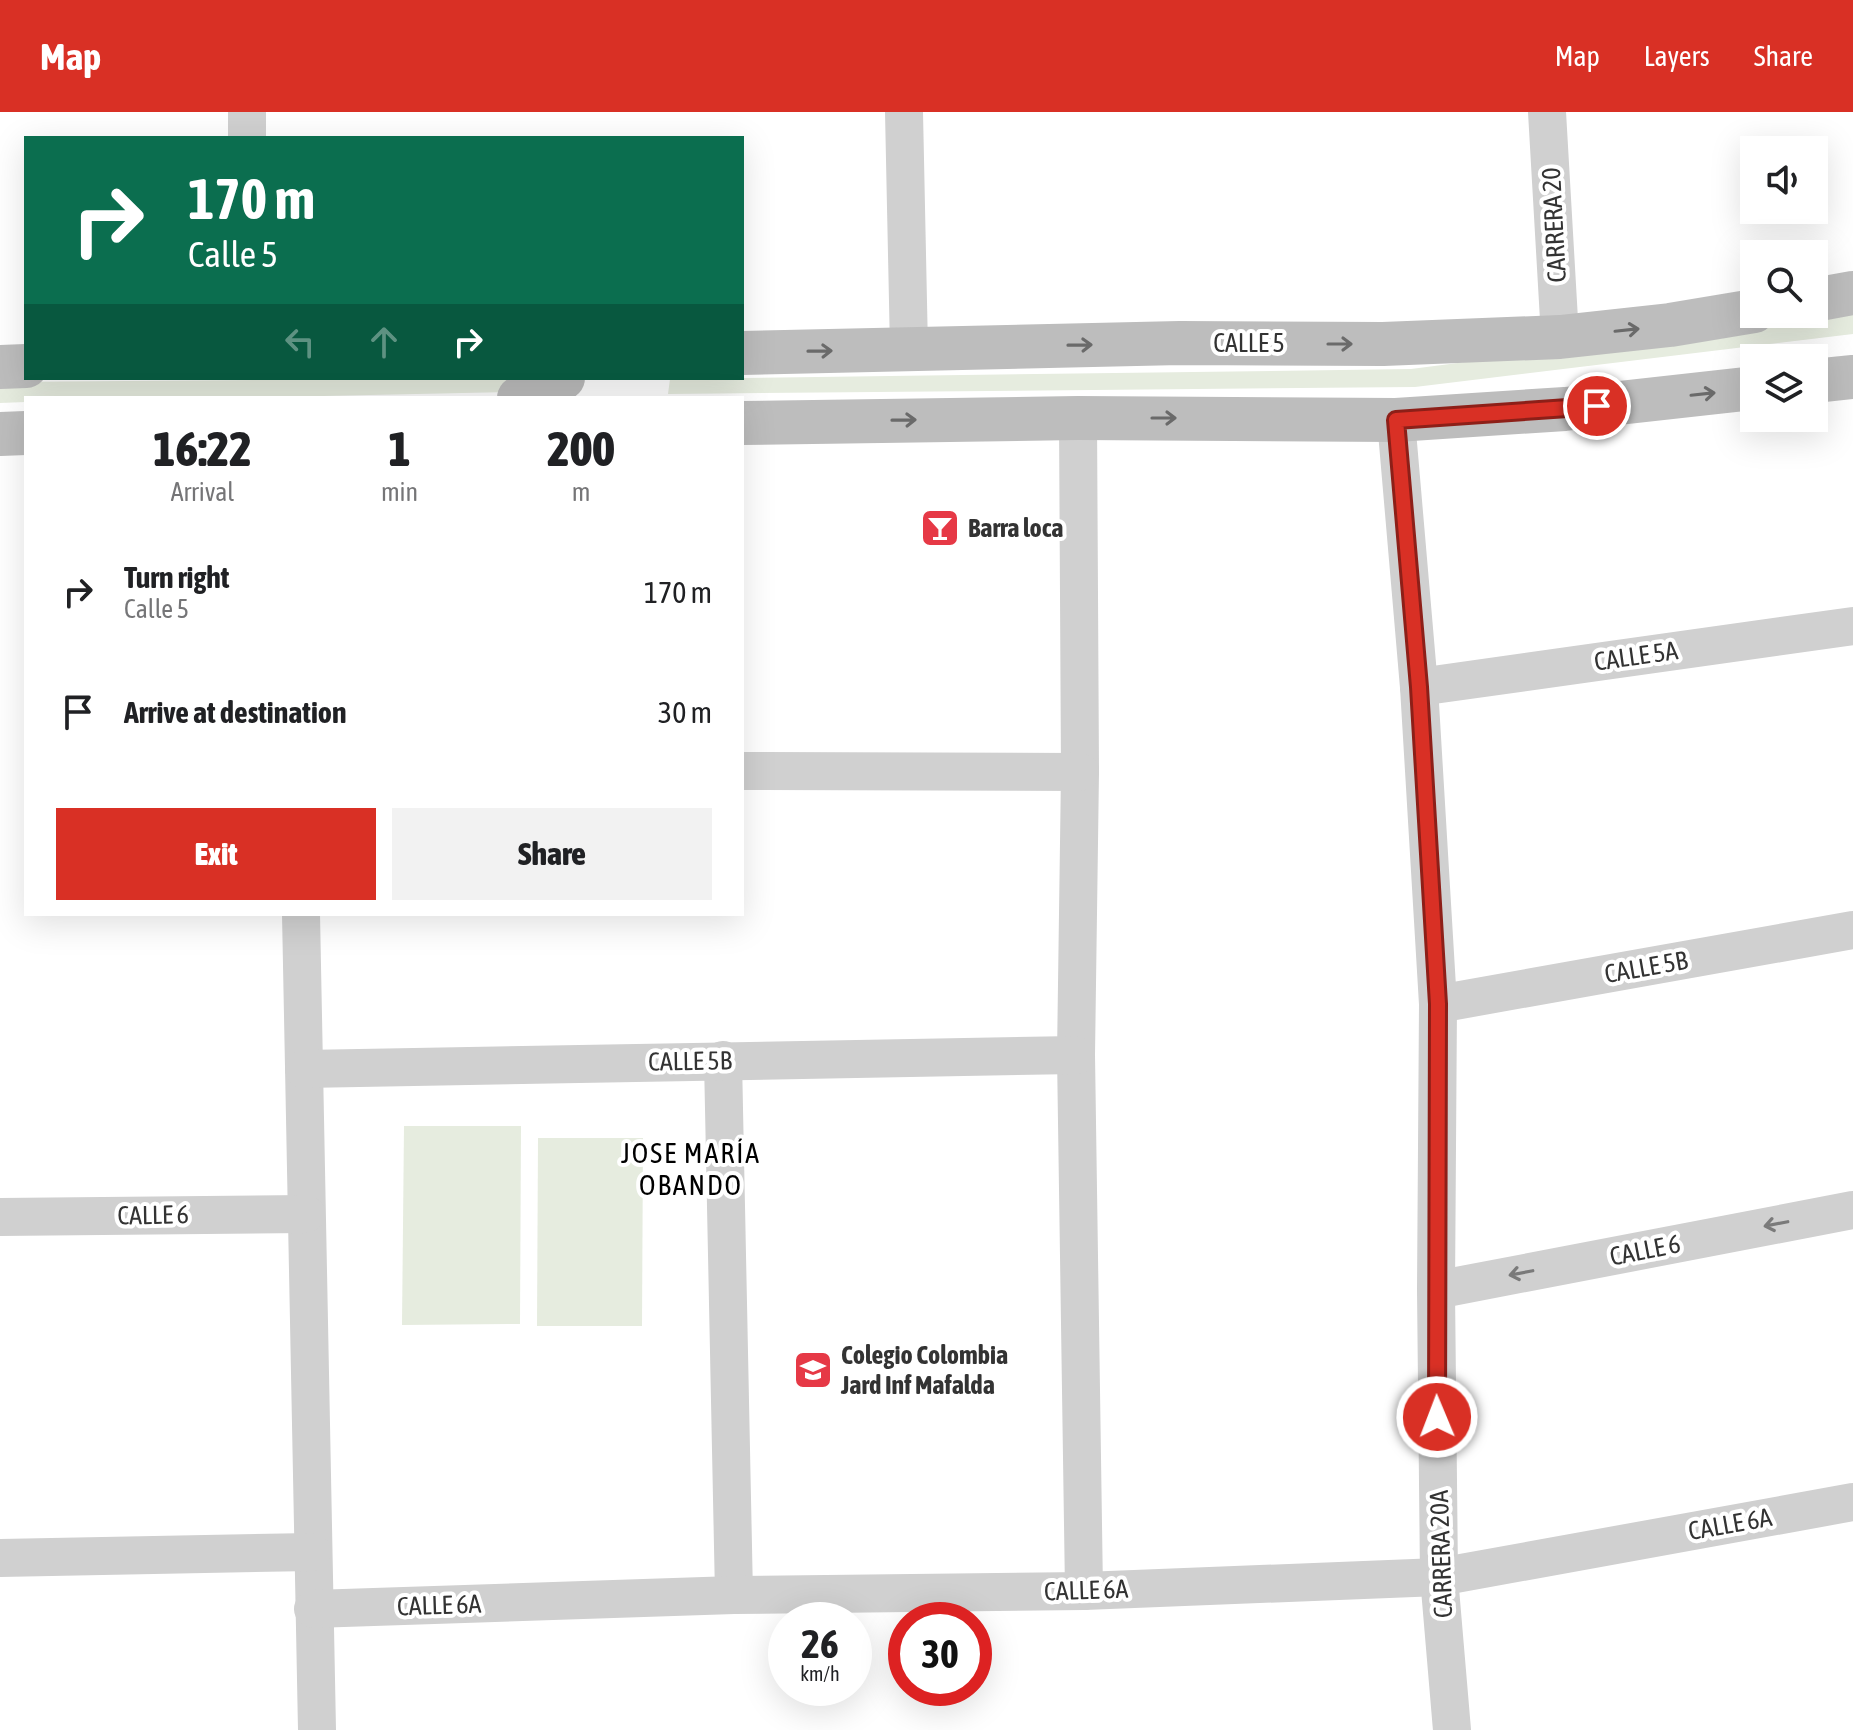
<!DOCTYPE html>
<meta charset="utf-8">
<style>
body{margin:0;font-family:"Asap Condensed",sans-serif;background:#f2f2f2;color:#202124;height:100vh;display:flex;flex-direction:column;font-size:30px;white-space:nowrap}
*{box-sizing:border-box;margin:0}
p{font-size:26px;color:#757577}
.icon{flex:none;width:44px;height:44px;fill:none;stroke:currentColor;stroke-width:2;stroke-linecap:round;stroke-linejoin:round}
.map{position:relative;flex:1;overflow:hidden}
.sheet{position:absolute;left:24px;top:284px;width:720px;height:520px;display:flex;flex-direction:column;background:#fff;border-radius:0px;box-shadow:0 8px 32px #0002}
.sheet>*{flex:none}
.banner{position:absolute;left:24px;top:24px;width:720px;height:244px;border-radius:0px;box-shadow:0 8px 32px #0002;background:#0b6e4f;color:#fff;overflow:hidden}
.controls{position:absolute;left:1740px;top:24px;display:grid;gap:16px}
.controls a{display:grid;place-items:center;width:88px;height:88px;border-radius:0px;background:#fff;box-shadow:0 8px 32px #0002;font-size:40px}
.speed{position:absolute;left:768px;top:1490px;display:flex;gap:16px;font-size:40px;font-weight:700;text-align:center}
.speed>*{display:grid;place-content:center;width:104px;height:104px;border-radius:50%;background:#fff;box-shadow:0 8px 32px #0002;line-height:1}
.speed small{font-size:20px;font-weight:400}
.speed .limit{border:12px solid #d22;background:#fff;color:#111}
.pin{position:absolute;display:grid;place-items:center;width:68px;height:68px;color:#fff;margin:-34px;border:4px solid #fff;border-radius:50%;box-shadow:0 2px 8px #0007}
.me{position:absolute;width:88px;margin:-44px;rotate:359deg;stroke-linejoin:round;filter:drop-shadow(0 0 6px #0008)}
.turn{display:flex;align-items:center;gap:28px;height:168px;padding:0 32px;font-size:36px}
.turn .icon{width:104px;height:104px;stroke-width:2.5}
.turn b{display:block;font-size:56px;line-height:68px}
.lanes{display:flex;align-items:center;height:76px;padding:0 32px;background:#0003;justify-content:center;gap:40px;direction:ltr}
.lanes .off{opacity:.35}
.eta{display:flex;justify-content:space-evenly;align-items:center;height:136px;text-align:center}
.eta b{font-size:48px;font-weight:800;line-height:56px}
.cta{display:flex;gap:16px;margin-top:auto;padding:16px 32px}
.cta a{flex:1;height:92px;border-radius:0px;background:#d93025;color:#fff;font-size:32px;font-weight:800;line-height:92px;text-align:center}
.cta a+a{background:#f2f2f2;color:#202124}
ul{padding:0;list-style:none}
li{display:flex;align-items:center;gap:24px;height:120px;padding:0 32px}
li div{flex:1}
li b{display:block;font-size:30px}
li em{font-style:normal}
header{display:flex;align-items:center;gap:48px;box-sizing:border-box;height:112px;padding:0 40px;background:#d93025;color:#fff}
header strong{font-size:38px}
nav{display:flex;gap:44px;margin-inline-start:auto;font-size:28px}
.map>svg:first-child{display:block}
.green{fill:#e6ecdf}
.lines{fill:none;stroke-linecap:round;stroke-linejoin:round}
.street{stroke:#d0d0d0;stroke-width:38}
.secondary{stroke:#bdbdbd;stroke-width:44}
.oneway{stroke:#6a6a6a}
.oneway2{stroke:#7a7a7a}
.route-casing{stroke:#8d1f18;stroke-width:20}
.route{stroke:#d93025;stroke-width:14}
.labels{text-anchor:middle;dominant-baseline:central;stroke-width:8;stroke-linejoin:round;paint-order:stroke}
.street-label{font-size:26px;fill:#333;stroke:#fff}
.poi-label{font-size:26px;font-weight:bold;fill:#333;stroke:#fff;text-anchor:start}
.neighbourhood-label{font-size:28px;letter-spacing:2px;fill:#000;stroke:#fff}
</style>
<header>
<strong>Map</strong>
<nav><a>Map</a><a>Layers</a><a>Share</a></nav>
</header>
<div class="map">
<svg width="1853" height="1618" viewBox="0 0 1853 1618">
<rect width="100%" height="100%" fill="#fff"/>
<!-- green -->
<g class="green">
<polygon points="1853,200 1853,222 1415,275 668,282 670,267 1411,257"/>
<polygon points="525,266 509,280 234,286 26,286 26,290 0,291 0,270"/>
<polygon points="404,1014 521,1014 520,1212 402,1213"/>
<polygon points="538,1026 643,1026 642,1214 537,1214"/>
</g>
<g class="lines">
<!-- street -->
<g class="street">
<polyline points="247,0 247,26"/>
<polyline points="904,0 909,237"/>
<polyline points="1547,0 1560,225"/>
<polyline points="1078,306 1080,660 1076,943 1084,1479"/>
<polyline points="1396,308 1419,575 1438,892 1436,1178 1439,1465 1452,1618"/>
<polyline points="1419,575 1853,514"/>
<polyline points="742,659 1080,660"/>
<polyline points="301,802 317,1618"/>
<polyline points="1438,892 1853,818"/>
<polyline points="723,948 734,1483"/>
<polyline points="304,957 1076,943"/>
<polyline points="0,1105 306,1102"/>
<polyline points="1436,1178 1853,1098"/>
<polyline points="0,1446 312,1440"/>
<polyline points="313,1497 734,1483 1084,1479 1439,1465 1853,1390"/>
</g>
<!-- secondary -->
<g class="secondary">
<polyline points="1814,188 1853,181"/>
<polyline points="742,241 1180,231 1383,232 1560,225 1670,213 1754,199"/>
<polyline points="0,255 26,254"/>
<polyline points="1814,269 1853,265"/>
<polyline points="519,286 563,266"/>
<polyline points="742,311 1078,306 1396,308 1565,297 1754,276"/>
<polyline points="0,322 26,321"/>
</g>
</g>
<!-- one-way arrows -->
<defs><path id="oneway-shaft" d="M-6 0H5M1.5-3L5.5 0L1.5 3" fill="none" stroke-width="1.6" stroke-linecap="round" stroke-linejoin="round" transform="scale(2)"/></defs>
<g class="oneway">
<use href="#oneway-shaft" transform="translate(1627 218) rotate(-6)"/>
<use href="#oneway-shaft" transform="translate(1340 232)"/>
<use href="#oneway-shaft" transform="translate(1080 233) rotate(-1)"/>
<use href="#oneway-shaft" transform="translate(820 239) rotate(-1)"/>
<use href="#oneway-shaft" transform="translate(1703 282) rotate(-6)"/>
<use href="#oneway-shaft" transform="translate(1164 306)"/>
<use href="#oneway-shaft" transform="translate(904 308) rotate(-1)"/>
</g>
<g class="oneway2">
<use href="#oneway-shaft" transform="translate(1776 1112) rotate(169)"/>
<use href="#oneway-shaft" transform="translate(1521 1161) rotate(169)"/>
</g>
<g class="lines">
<defs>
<polyline id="route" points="1437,1305 1438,892 1419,575 1396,308 1597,294"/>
</defs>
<!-- route casing -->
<use href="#route" class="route-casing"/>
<!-- route -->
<use href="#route" class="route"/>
</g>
<!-- icons -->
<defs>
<symbol id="bar-square" viewBox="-11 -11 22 22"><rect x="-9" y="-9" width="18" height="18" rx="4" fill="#e63946" stroke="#fff"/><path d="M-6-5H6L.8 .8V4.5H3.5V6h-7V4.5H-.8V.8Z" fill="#fff"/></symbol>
<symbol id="school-square" viewBox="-11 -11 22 22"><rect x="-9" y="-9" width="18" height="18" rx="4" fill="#e63946" stroke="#fff"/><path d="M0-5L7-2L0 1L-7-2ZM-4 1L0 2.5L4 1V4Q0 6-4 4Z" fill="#fff"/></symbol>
</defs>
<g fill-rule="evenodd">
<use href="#bar-square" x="918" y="394" width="44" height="44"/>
<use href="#school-square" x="791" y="1236" width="44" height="44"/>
</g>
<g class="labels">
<!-- street labels -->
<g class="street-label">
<text transform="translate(1554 113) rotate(-93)">CARRERA 20</text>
<text x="1249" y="231">CALLE 5</text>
<text transform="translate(1636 544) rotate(-8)">CALLE 5A</text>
<text transform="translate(1646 855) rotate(-10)">CALLE 5B</text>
<text transform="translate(690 949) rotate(-1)">CALLE 5B</text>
<text transform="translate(153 1103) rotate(-1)">CALLE 6</text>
<text transform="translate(1645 1138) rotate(-11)">CALLE 6</text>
<text transform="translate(1730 1412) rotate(-10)">CALLE 6A</text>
<text transform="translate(1441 1442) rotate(-92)">CARRERA 20A</text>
<text transform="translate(1086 1478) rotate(-2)">CALLE 6A</text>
<text transform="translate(439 1493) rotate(-2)">CALLE 6A</text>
</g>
<!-- poi labels -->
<g class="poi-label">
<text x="968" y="416">Barra loca</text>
<text x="841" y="1243">Colegio Colombia<tspan x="841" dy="30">Jard Inf Mafalda</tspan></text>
</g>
<!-- neighbourhood labels -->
<g class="neighbourhood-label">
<text x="691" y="1041">JOSE MARÍA<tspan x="691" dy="32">OBANDO</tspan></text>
</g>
</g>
</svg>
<div class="controls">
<a><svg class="icon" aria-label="sound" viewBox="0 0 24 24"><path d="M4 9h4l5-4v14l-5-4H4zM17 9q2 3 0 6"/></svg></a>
<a><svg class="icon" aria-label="search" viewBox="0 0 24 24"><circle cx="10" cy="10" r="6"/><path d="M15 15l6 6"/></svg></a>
<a><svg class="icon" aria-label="layers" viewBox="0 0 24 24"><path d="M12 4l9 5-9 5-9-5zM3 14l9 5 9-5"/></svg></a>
</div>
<div class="speed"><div>26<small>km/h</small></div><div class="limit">30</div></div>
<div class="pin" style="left:1597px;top:294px;background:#d93025"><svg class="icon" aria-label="arrive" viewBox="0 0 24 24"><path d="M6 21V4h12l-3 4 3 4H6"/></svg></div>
<svg class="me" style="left:1437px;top:1305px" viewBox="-20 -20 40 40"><circle r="17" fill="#d93025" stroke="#fff" stroke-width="3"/><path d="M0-11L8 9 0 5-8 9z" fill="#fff"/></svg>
<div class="banner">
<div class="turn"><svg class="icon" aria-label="right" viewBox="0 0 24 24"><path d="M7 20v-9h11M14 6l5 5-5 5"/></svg><div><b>170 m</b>Calle 5</div></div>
<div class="lanes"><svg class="icon off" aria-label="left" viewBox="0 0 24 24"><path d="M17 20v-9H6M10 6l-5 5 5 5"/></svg><svg class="icon off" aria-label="ahead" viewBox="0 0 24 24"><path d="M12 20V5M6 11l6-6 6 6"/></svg><svg class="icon" aria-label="right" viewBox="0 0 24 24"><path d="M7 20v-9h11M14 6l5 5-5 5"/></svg></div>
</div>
<section class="sheet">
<div class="eta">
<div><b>16:22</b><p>Arrival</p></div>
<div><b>1</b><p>min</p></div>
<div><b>200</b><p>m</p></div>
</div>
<ul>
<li><svg class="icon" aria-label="right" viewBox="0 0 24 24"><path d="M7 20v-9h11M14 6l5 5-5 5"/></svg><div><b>Turn right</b><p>Calle 5</p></div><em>170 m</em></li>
<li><svg class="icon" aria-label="arrive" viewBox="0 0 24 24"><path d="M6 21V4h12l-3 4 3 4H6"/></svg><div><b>Arrive at destination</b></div><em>30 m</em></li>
</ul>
<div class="cta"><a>Exit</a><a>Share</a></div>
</section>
</div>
